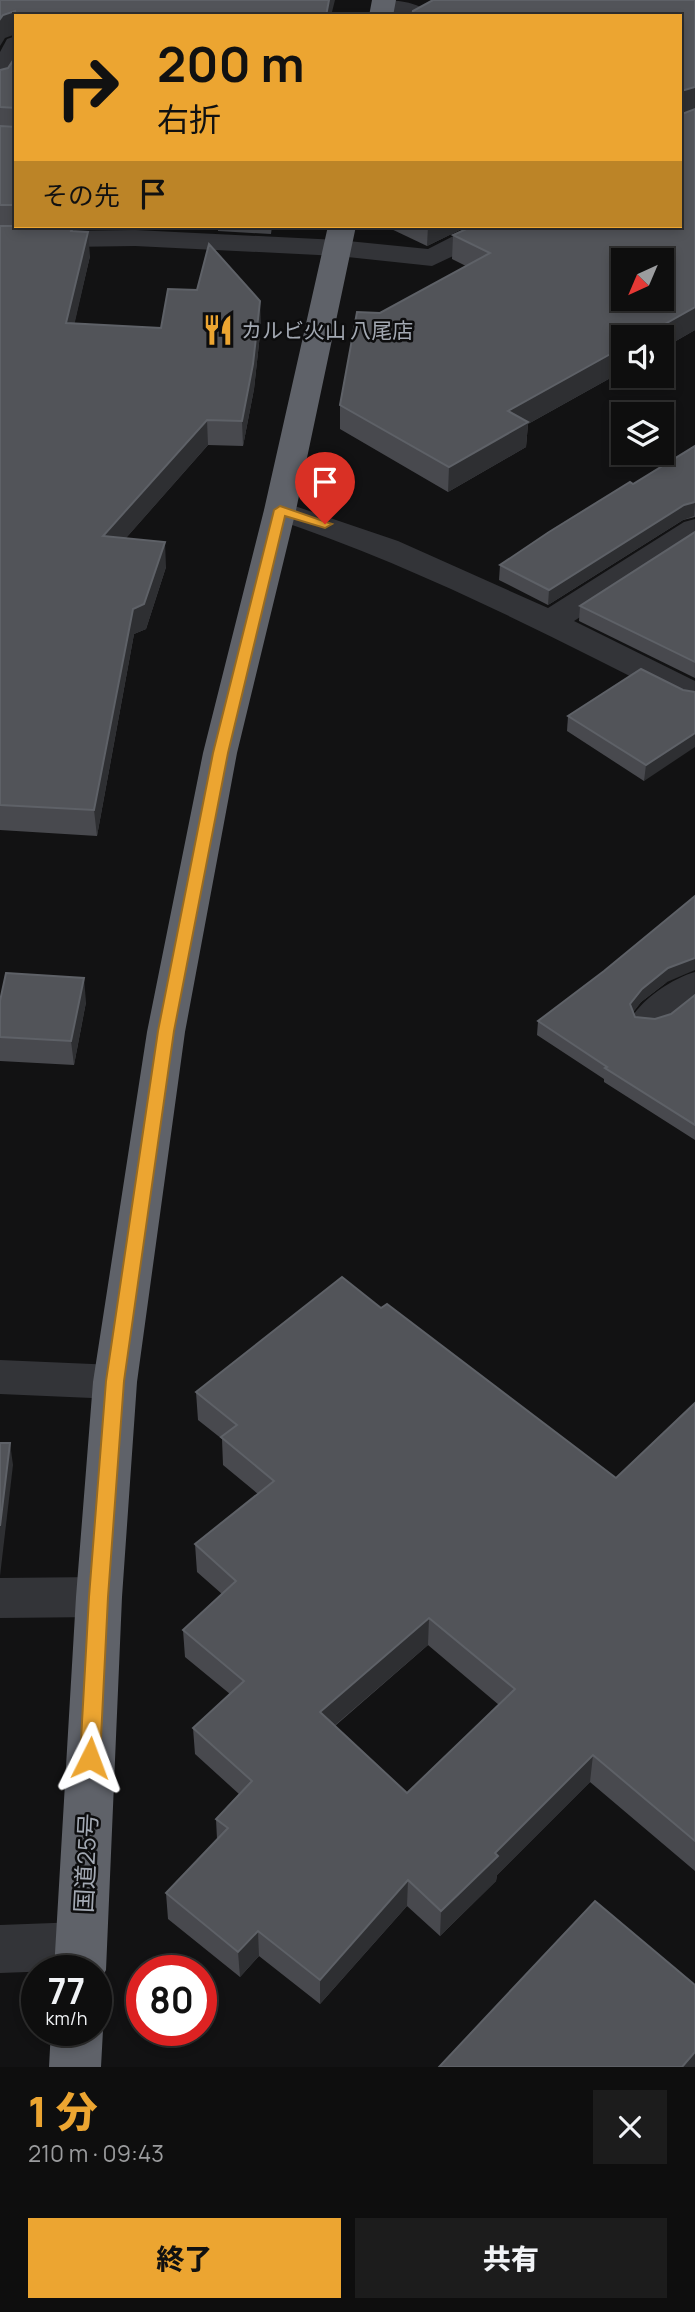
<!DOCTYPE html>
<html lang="ja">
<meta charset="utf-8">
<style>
body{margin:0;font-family:Manrope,"Noto Sans JP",sans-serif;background:#1c1c1c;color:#f1f3f6;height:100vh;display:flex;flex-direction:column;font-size:26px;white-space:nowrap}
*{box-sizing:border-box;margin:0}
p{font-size:23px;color:#9b9c9e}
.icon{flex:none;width:38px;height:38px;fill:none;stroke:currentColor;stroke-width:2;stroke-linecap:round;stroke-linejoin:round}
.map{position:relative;height:2067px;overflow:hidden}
.panel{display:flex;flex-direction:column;background:#0e0e0e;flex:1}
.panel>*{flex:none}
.guide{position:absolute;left:14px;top:14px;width:668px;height:214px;border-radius:0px;box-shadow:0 4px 10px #0003,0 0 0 2px #2e2e2e;background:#eca531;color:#111;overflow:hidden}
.needle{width:46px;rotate:224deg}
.fabs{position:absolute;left:611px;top:248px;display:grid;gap:14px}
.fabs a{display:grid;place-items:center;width:63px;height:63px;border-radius:0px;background:#0e0e0e;box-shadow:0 4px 10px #0003,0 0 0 2px #2e2e2e;font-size:35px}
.speed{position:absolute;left:21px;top:1955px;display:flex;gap:14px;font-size:35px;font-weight:700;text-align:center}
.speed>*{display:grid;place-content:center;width:91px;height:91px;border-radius:50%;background:#0e0e0e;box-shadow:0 4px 10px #0003,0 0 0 2px #2e2e2e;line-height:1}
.speed small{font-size:18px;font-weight:400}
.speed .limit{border:10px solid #d22;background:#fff;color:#111}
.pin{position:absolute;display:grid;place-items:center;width:60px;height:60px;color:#fff;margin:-72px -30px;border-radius:50% 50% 50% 0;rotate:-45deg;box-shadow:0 0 7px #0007}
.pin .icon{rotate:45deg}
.me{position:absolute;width:77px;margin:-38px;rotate:3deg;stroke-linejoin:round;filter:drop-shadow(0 0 5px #0008)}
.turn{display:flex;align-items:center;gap:24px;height:147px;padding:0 28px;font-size:32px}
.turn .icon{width:91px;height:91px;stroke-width:2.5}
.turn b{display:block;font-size:49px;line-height:60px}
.then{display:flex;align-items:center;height:66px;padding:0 28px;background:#0003;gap:14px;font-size:26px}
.round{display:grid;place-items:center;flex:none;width:74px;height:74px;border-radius:0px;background:#1c1c1c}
.headline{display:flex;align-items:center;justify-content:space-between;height:119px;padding:0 28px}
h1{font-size:42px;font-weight:800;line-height:52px;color:#eca531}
.button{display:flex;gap:14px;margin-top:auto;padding:14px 28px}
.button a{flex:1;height:80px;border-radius:0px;background:#eca531;color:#111;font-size:28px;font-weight:800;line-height:80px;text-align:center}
.button a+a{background:#1c1c1c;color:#f1f3f6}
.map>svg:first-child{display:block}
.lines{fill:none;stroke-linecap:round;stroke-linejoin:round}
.minor{fill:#333438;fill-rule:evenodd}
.highway{fill:#5f6269;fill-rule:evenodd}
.wall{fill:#48494e;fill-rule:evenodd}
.shaded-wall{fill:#2e2f32}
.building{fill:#525459;stroke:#5e6167;stroke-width:2;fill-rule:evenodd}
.route{fill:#eca531;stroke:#996b20;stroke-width:2}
.labels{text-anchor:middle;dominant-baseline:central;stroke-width:5;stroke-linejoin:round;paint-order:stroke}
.far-poi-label{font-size:21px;fill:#a3a9b3;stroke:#0d0d0e;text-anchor:start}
.street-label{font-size:24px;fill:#a3a9b3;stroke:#0d0d0e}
</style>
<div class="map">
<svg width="695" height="2067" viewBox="0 0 695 2067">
<rect width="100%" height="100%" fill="#121213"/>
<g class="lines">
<!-- minor -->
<g class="minor">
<path d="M372,0C391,0 420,0 432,16C412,16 384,19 372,0Z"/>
<polygon points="16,36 16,77 9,89 0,92 0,52 7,39"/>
<polygon points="473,226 508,226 504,232 432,266 338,256 135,246 0,248 0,232 135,230 338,240 428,249"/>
<path d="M280,501L398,541L548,608L684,522L695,519V543L574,621L695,681V706L683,703C547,634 414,565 269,517L264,510L269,503Z"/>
<path d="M695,972V1005C676,1019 661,1036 636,1029L631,1019C642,999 673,978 695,972Z"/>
<polygon points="0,1360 115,1365 130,1370 137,1382 130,1394 115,1399 0,1394"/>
<polygon points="99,1577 115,1583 122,1597 115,1611 99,1617 0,1618 0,1578"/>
<polygon points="80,1922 98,1929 105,1946 98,1963 80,1970 0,1973 0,1925"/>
</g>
<!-- highway -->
<g class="highway">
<polygon points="372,0 396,0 393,16 369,16"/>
<polygon points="328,226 356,226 296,510 237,753 185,1032 137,1382 122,1597 106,1970 96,1988 96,1970 54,1970 76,1597 93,1382 147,1032 203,753 264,510"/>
<polygon points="96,2014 103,2030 101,2067 49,2067 51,2030 96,2030"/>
</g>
</g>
<!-- wall -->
<g class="wall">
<polygon points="16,56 16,226 81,226 81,228 73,228 73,232 90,256 74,324 161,328 261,325 254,389 243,446 208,445 125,539 166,567 146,629 134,634 97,836 0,830 0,70 8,68"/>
<polygon points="218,226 272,226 271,234 218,231"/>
<polygon points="385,226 468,226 427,246"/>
<polygon points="681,226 695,330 662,349 662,338 623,338 623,371 528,424 526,447 448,492 340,429 340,405 380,313 466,266 452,259 453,235"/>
<polygon points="695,446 695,517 683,520 548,605 499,580 500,565"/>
<polygon points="695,532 695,678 579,621 580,606"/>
<polygon points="683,690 644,781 567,731 568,716"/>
<polygon points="667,982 641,1002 633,1012 635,1017 655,1019 671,1014 695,995 695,1140 604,1082 604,1079 537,1035 538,1021"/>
<polygon points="0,1001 86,1002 74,1065 0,1061"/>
<path d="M381,1308L616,1478L695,1403V1871L590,1782L497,1875L496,1881L440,1936L407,1906L320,2004L259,1956L240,1977L168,1919L166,1893L217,1839L216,1819L239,1794L195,1754L193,1728L230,1694L185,1657L183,1630L222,1594L197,1572L195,1544L258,1494L223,1465L222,1439L198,1420L196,1392ZM428,1645L499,1705L407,1793L335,1726Z"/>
</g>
<!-- shaded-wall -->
<g class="shaded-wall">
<polygon points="19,0 16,34 5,38 0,46 0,19 3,15"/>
<polygon points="329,0 335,0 331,16 326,16"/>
<polygon points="695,87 695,109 681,114 681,91"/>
<polygon points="428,226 468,226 427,246"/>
<polygon points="88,232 90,256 69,348 66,323"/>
<polygon points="260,301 261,325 254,389 243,446 242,421"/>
<polygon points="695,307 695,330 662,349 662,338 640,338"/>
<polygon points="623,347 623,371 528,424 526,447 448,492 449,467 508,411"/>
<polygon points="207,420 208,445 105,562 103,536"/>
<polygon points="695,502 694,516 683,520 548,605 549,590 684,505"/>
<polygon points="165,542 166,567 146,629 134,634 97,836 94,810 133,609"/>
<polygon points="695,733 695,747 644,781 646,765"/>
<polygon points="695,958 695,970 667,982 641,1002 629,1018 630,1004 642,989 668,968"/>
<polygon points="84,978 86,1002 74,1065 71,1041"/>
<polygon points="10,1443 13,1465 0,1576 0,1526"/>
<polygon points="429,1618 428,1645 320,1738 320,1712"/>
<polygon points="593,1755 590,1782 497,1875 496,1881 440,1936 441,1911 495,1853"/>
<polygon points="408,1880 407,1906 320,2004 320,1980"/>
<polygon points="258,1931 259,1956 240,1977 238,1952"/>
<polygon points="695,2052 695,2067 682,2067"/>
</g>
<!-- building -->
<g class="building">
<polygon points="0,0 329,0 326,16 16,16 16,28 15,11 3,15 0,19"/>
<path d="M433,0H695V87L681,91L682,114L695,109V307L640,338H623V347L508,411L528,422L449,467L340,405L357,312L380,313L490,253L453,235L473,226H681V16H412L413,11ZM623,261H662V299H623Z"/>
<polygon points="16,56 16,108 0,107 0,70 8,68"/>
<polygon points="16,110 16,205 0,205 0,126 16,127"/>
<polygon points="0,226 73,226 71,231 88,232 66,323 161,328 168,289 197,290 209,244 260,301 253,364 242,421 207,420 103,536 165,542 144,604 133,609 94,810 0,805"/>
<polygon points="695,446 695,502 684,505 549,590 500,565 549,532 630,482 633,484"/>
<polygon points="695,532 695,662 580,606"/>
<polygon points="641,669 683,690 695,692 695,733 646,765 568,716"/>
<polygon points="695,896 695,958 668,968 642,989 630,1004 635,1017 655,1019 671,1014 695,995 695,1125 605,1068 607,1067 538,1021 604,971"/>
<polygon points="6,973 84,978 71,1041 0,1037 0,1001"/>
<path d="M342,1277L381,1308L387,1304L616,1478L695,1403V1841L593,1755L495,1853L498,1856L441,1911L408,1880L320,1980L258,1931L238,1952L166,1893L228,1828L216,1819L252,1781L193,1728L244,1681L183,1630L236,1581L195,1544L274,1481L221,1437L237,1425L196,1392ZM429,1618L515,1689L407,1793L320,1712Z"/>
<polygon points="0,1443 10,1443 0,1526"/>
<polygon points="595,1901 695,1985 695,2052 682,2067 439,2067"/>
</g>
<!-- route -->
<polygon class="route" points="280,506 332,524 325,528 285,516 228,753 174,1031 124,1381 108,1597 100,1758 97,1765 90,1767 83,1765 80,1758 89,1597 106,1381 158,1031 213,753 274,510"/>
<!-- icons -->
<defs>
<symbol id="restaurant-bare" viewBox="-9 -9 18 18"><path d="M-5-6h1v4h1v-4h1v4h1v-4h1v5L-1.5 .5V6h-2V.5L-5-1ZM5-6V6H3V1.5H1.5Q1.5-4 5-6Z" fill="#eca531" stroke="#0d0d0e" stroke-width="2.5" paint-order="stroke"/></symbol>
</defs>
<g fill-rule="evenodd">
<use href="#restaurant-bare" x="196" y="308" width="44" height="44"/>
</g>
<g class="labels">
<!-- far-poi labels -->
<g class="far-poi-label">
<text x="241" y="330">カルビ火山 八尾店</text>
</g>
<!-- street labels -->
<g class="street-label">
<text transform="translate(85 1863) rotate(-87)">国道25号</text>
</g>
</g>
</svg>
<div class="fabs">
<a><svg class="needle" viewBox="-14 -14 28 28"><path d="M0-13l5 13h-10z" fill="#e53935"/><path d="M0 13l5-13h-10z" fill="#9b9c9e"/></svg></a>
<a><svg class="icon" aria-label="sound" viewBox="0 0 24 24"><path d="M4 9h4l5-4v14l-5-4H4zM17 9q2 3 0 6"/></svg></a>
<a><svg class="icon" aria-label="layers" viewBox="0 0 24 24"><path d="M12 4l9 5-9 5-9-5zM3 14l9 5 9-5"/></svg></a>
</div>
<div class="speed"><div>77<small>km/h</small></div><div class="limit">80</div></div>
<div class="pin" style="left:325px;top:524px;background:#d93025"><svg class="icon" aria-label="arrive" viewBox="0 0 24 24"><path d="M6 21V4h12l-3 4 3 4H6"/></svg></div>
<svg class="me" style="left:90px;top:1758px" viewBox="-20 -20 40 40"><path d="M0-17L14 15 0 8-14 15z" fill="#eca531" stroke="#fff" stroke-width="4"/></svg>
<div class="guide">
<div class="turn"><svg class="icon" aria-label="right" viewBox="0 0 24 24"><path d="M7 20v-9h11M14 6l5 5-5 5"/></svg><div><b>200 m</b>右折</div></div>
<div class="then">その先<svg class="icon" aria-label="arrive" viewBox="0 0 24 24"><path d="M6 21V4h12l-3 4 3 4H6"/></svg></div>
</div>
</div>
<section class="panel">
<div class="headline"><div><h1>1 分</h1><p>210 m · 09:43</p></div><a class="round"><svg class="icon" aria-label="close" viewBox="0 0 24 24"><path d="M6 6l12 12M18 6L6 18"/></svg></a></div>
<div class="button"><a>終了</a><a>共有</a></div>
</section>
